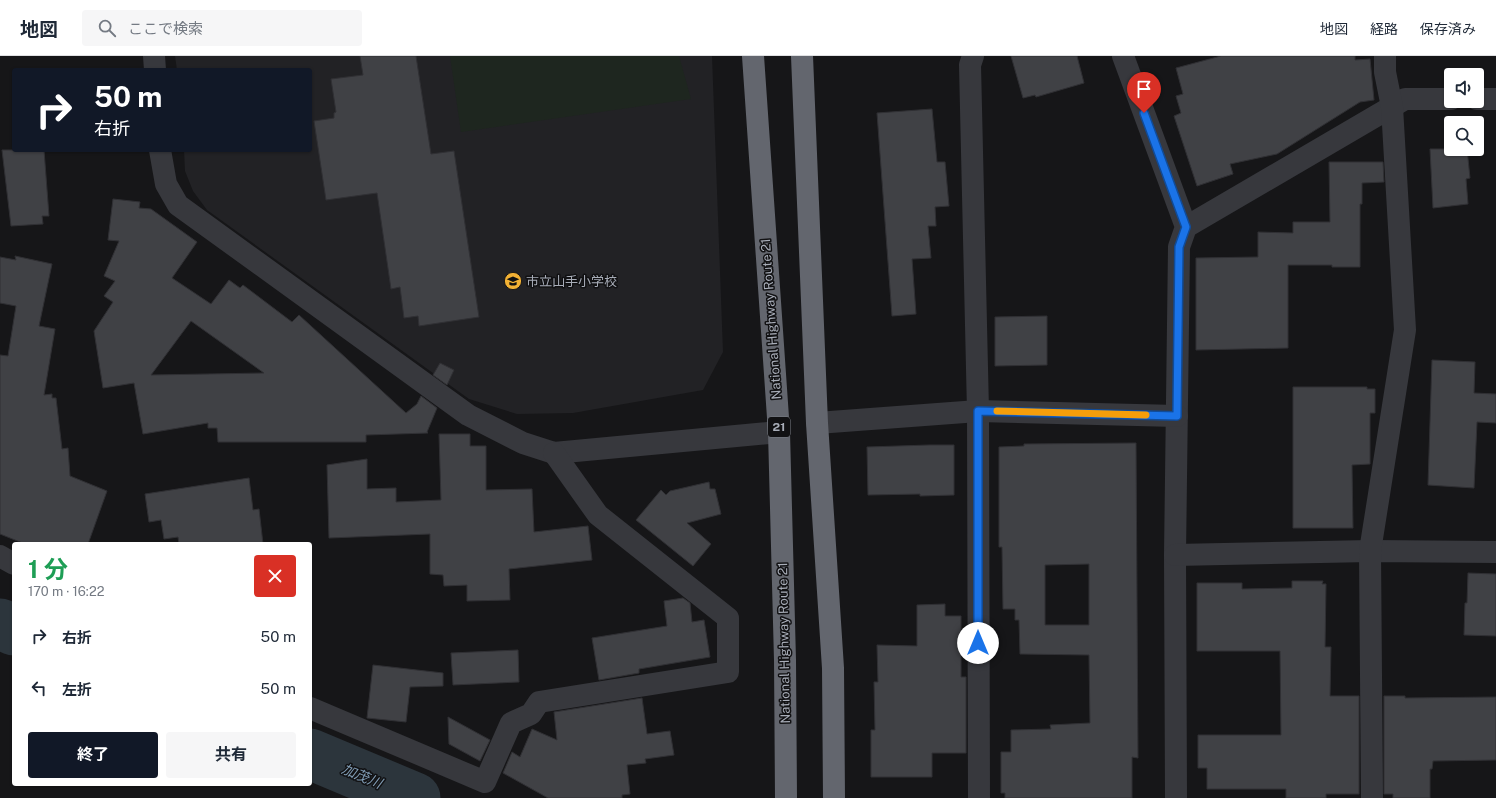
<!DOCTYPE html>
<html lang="ja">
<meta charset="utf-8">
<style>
body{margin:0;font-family:"Public Sans","Noto Sans JP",sans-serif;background:#f6f6f7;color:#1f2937;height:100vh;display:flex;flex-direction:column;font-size:15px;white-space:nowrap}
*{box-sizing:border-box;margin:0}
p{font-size:13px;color:#747a83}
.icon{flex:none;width:22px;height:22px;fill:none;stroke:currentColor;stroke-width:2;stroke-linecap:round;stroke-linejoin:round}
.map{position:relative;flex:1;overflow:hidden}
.side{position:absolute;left:12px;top:486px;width:300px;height:244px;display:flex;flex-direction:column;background:#fff;border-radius:4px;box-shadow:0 1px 3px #0004}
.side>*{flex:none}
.banner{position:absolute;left:12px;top:12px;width:300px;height:84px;border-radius:4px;box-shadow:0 1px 3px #0004;background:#111827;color:#fff;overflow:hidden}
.fabs{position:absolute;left:1444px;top:12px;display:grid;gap:8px}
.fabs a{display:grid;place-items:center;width:40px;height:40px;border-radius:4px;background:#fff;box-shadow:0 1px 3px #0004;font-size:20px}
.pin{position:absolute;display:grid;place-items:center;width:34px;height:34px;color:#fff;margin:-41px -17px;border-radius:50% 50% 50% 0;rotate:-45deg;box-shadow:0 0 4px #0007}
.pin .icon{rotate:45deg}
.me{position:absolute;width:44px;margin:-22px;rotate:0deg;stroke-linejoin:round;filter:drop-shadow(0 0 3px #0008)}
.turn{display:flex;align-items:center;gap:14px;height:84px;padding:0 16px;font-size:18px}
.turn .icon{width:52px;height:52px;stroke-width:2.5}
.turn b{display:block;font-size:28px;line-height:34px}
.round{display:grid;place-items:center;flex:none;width:42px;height:42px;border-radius:4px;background:#f6f6f7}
.overview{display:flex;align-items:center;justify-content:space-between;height:68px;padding:0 16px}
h1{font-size:24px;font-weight:700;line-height:30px;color:#1e9e55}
.primary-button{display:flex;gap:8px;margin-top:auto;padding:8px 16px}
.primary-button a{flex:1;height:46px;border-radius:4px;background:#111827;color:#fff;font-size:16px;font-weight:700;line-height:46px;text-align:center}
.primary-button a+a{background:#f6f6f7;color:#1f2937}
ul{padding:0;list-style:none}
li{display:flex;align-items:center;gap:12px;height:52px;padding:0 16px}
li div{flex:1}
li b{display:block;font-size:15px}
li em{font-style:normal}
header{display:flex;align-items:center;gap:24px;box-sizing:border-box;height:56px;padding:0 20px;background:#fff;border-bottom:1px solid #e0e1e3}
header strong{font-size:19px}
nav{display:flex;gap:22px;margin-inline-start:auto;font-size:14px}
.search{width:280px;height:36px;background:#f6f6f7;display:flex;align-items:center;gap:10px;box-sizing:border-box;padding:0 14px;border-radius:4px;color:#747a83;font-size:15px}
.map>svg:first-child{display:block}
.built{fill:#222225}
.green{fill:#1e261f}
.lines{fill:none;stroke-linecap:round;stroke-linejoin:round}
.river{stroke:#2c353c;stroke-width:51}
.building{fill:#404145;stroke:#303034;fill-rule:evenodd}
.minor{stroke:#37383d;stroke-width:22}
.highway{stroke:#63666e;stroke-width:22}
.route-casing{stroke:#114b97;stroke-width:10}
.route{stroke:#1a73e8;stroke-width:7}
.slow{stroke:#f59e0b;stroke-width:7}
.labels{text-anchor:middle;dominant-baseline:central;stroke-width:3;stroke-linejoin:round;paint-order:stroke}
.shield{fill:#111113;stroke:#7b7e86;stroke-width:1}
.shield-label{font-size:12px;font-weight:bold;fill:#a8adb8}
.poi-label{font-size:13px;fill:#a8adb8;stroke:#111113;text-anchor:start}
.street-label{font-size:13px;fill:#a8adb8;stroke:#111113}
.water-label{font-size:14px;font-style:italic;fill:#7f9bb3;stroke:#111113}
</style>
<header>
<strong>地図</strong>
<div class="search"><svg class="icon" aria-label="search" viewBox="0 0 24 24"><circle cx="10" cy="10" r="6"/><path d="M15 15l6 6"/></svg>ここで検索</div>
<nav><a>地図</a><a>経路</a><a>保存済み</a></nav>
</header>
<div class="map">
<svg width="1496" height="742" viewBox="0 0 1496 742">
<rect width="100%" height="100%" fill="#161618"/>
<!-- built -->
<polygon class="built" points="175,0 712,0 723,296 703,334 573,357 517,358 469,343 207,154 193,135 185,115 184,94 310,94 310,14 177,14"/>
<!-- green -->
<polygon class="green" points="450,0 679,0 691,43 461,76"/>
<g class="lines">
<!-- river -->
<g class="river">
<polyline points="0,568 14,574"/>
<polyline points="310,698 415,742"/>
</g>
</g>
<!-- building -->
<g class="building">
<polygon points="360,0 416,0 431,98 454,95 479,261 419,270 418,260 404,262 400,231 391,233 377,137 326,144 314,65 334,62 334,57 336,56 331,23 363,19"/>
<polygon points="1011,0 1077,0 1084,27 1036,41 1035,39 1023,42"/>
<polygon points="1221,0 1355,0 1355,4 1370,3 1374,44 1360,46 1277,98 1230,108 1233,118 1197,130 1174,60 1181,57 1176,40 1183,38 1176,12"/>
<polygon points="932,53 937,106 945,106 949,150 935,151 936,170 928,170 931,202 912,203 916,258 892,260 877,57"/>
<polygon points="1430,93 1467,93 1470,122 1466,123 1468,148 1433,152"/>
<polygon points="2,94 44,94 49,160 42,160 43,168 11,170"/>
<polygon points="1329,106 1383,106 1384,126 1362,127 1362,148 1360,148 1360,211 1332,211 1332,209 1288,209 1288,292 1196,294 1196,202 1258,201 1258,176 1293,177 1293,166 1330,166"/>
<path d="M113,143L140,146L139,152L151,153L197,186L172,222L211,248L229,224L240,232L243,229L292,266L299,259L406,357L417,348L421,340L437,352L427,376L428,377L366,379V386H218L217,372H208V367L143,378L134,327L103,332L94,275L113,246L104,240L115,225L104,220L119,185L108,184ZM191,265L264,317L151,319Z"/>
<polygon points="15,200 52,208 39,270 55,273 44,339 52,338 52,342 56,342 62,393 68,392 70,420 107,435 88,488 25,488 0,478 0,299 8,300 16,250 0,247 0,201 16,204"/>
<polygon points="1047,260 1047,309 995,310 995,261"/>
<polygon points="1432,304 1475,306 1474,337 1496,338 1496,367 1477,366 1474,432 1428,429"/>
<polygon points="440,307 454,314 447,329 433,319"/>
<polygon points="1293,331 1367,331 1367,333 1375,333 1375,357 1370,357 1370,408 1352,409 1353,472 1293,472"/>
<polygon points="439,378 470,378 470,390 486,390 486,434 532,433 534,476 588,470 592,504 509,513 510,544 467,545 467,529 444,530 443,519 430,518 430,478 329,482 327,409 367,403 367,433 396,432 396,446 441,444"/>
<path d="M1136,387L1138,702L1132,701V742H1005V737H1001V696H1011V674L1051,673L1050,669L1090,667L1089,599L1020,598L1019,564H1015V553H1003L1002,491H999V391L1024,390V388ZM1089,508V569H1045V509Z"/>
<polygon points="929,389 954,389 954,439 920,440 920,438 868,439 867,391"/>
<polygon points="249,422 253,454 259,453 263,488 179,488 178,481 164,483 161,464 149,466 145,438"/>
<polygon points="709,426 710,433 715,433 721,458 687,467 711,488 693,510 636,464 661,434 666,439 670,435"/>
<polygon points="1468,517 1496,518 1496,580 1464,579 1465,547 1467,547"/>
<polygon points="1292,525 1323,525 1322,528 1326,528 1325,591 1331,591 1330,640 1359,640 1359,738 1326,738 1326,742 1286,742 1286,733 1207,733 1207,712 1198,712 1198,679 1281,679 1280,595 1197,595 1197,527 1242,527 1242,533 1292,532"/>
<polygon points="683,542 690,547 692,566 704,564 710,601 639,613 639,617 599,624 592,582 667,570 664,545"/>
<polygon points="945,548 945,560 961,560 961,621 966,621 966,697 932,697 932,721 871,721 871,674 875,674 874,626 878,626 877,589 917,590 917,549"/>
<polygon points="518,594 519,626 453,629 451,597"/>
<polygon points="373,609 443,617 443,630 410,631 406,666 367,662"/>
<polygon points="1384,640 1405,640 1405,642 1496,641 1496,704 1433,705 1432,713 1430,713 1430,742 1393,742 1393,738 1384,738"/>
<polygon points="642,642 647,678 670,675 674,699 645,703 646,707 627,709 630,738 622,739 622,742 548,742 503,717 512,696 520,701 532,673 557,684 554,656"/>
<polygon points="448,661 490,684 480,705 449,688"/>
</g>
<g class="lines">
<!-- minor -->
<g class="minor">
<polyline points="154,0 155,14"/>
<polyline points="973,0 970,9 978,355 979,742"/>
<polyline points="1123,0 1186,171 1179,191 1175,499 1176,742"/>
<polyline points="1477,43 1496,43"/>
<polyline points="160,94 166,128 178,149 468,359 523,387 554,397 779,376"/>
<polyline points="1186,171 1405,43 1451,43"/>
<polyline points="817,367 978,355 1177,360"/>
<polyline points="1175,499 1370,495 1496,496"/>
<polyline points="0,500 14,508"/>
<polyline points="310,652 485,726 511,667 531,658 539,646 728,616 728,562 598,459 554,397"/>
<polyline points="1372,742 1370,495 1405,274 1392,51 1385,16 1385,0"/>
</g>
<!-- highway -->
<g class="highway">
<polyline points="753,0 779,376 785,604 786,742"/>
<polyline points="802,0 817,367 833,612 834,742"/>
</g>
</g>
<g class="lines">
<defs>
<polyline id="route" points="978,587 978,355 1177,360 1179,191 1186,171 1144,57"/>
</defs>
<!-- route casing -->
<use href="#route" class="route-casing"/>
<!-- route -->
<use href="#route" class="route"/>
<!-- slow -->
<polyline class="slow" points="997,355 1146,359"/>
</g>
<!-- icons -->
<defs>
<symbol id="school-disc" viewBox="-11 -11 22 22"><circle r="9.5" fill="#f2b134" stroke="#111113"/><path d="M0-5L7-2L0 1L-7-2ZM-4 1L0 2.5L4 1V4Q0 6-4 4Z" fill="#111"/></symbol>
</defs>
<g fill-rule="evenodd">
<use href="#school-disc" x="503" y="215" width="20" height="20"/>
</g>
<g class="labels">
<!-- shield labels -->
<rect class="shield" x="768" y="361" width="22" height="20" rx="3"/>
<g class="shield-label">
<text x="779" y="371">21</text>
</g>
<!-- poi labels -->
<g class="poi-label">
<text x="526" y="225">市立山手小学校</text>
</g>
<!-- street labels -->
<g class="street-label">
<text transform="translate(771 263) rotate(-94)">National Highway Route 21</text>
<text transform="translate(784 587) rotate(-91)">National Highway Route 21</text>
</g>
<!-- water labels -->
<g class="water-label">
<text transform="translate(362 720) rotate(23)">加茂川</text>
</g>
</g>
</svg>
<div class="fabs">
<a><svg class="icon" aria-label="sound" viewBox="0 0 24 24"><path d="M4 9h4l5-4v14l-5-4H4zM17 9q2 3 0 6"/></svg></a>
<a><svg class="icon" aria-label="search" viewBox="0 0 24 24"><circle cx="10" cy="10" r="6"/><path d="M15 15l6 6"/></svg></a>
</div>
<div class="pin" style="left:1144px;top:57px;background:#d93025"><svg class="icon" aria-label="arrive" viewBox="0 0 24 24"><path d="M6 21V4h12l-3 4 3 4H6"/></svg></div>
<svg class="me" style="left:978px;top:587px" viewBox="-20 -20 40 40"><circle r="19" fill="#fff"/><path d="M0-13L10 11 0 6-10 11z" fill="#1a73e8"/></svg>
<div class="banner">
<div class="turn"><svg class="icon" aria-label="right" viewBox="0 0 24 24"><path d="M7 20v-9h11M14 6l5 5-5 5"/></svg><div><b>50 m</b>右折</div></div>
</div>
<section class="side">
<div class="overview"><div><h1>1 分</h1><p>170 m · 16:22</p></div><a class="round" style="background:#d93025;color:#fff"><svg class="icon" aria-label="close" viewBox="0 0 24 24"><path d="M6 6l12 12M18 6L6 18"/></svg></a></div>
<ul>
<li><svg class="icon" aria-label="right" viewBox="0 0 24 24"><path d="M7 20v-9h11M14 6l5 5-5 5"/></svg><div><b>右折</b></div><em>50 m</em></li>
<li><svg class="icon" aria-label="left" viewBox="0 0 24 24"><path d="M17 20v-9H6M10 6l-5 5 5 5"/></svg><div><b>左折</b></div><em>50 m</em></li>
</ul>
<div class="primary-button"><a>終了</a><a>共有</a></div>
</section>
</div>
